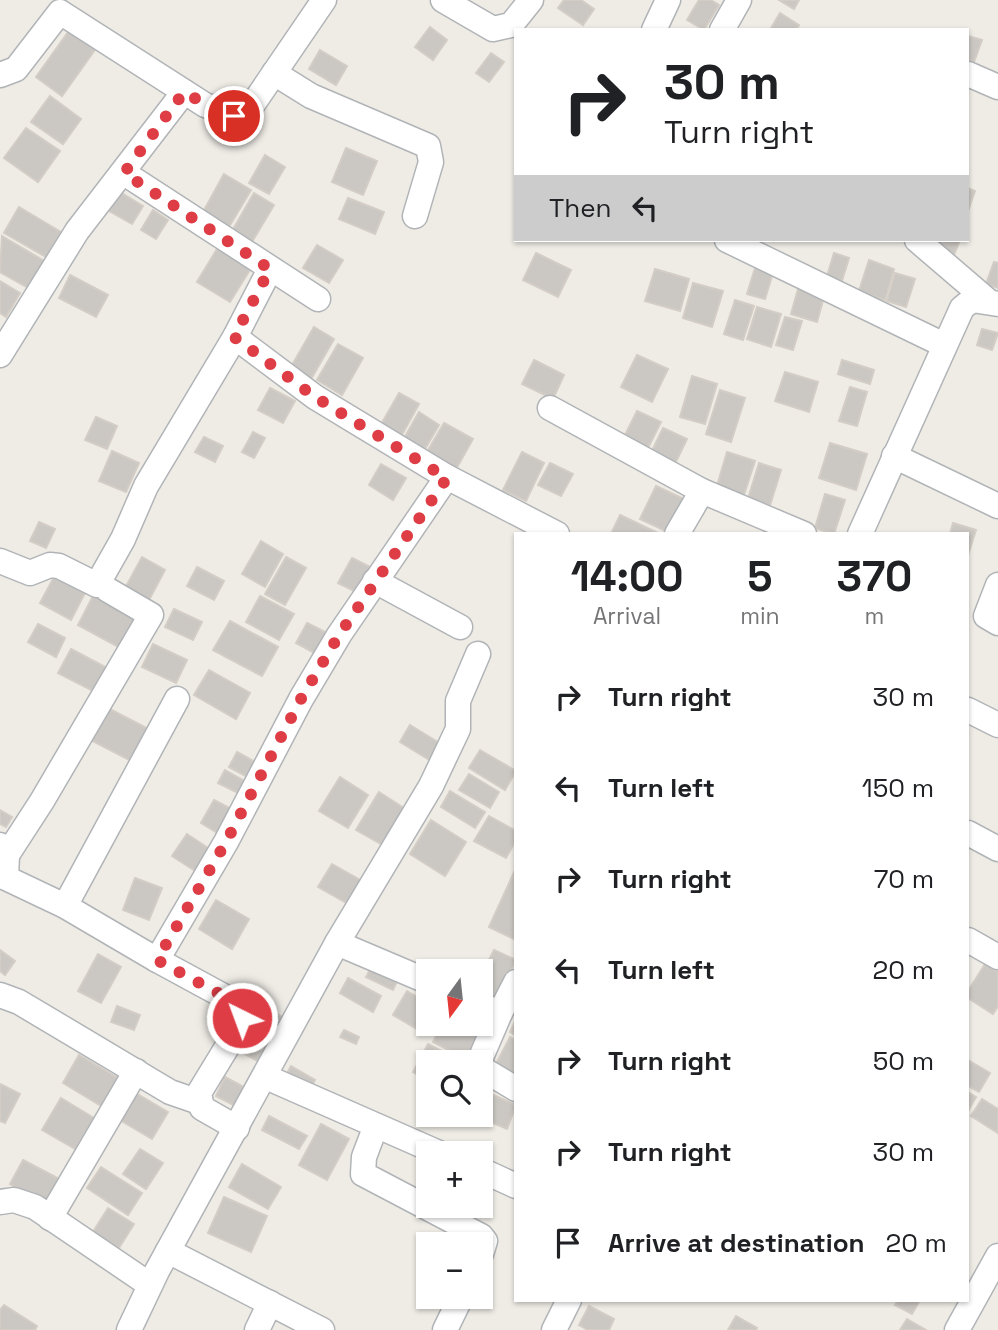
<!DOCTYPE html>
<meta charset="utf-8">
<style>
body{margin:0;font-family:"Space Grotesk",sans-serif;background:#f2f2f2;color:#202124;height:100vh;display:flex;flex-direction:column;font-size:26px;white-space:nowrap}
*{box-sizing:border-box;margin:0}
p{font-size:23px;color:#757577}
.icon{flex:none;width:38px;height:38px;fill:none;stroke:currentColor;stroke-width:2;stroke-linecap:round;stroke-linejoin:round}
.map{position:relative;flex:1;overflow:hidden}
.panel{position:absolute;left:514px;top:532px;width:455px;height:770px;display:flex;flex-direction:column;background:#fff;border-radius:0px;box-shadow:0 2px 5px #0004}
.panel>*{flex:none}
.banner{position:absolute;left:514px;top:28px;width:455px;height:214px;border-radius:0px;box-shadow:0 2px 5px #0004;background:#fff;color:#202124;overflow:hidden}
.needle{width:46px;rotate:195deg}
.controls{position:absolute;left:416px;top:959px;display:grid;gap:14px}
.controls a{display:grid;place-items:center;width:77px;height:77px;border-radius:0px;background:#fff;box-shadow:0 2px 5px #0004;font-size:35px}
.pin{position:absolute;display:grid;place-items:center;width:60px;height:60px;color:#fff;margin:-30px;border:4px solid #fff;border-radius:50%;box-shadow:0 2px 7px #0007}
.me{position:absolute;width:77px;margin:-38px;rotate:318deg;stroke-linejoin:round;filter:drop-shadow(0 0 5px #0008)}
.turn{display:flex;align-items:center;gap:24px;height:147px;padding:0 35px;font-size:32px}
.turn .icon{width:91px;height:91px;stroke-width:2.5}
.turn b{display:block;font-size:49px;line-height:60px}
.then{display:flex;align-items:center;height:66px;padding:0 35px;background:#0003;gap:14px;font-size:26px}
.eta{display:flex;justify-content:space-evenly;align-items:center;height:119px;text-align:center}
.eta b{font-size:42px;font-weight:700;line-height:49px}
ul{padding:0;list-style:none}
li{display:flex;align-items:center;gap:21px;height:91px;padding:0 35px}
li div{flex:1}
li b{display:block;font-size:26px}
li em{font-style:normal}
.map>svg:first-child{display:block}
.building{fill:#cbc7c3;stroke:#d3cdc5;stroke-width:2}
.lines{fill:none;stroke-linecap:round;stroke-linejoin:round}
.minor-casing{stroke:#b1b4b7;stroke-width:27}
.minor{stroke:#fff;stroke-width:24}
.route{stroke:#de3d46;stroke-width:12;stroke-dasharray:0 21.6}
</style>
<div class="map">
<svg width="998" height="1330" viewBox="0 0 998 1330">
<rect width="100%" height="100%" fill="#efece6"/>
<!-- building -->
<g class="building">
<polygon points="564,0 581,0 594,9 583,25 558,8"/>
<polygon points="699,0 711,0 719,5 704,30 687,20"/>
<polygon points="779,0 799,0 794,9"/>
<polygon points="780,13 799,25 796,30 770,30"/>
<polygon points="430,27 447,40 433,60 415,47"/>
<polygon points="71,28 97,47 62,96 36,77"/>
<polygon points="968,36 982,40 974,62 968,60"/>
<polygon points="320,50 347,66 336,85 309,69"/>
<polygon points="491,53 504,62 489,82 476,73"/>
<polygon points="50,96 81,119 63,144 31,122"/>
<polygon points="26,128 60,151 38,182 4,158"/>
<polygon points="346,148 377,161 363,195 332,182"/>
<polygon points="265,155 285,167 269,194 249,183"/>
<polygon points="224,174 251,190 229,227 203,212"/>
<polygon points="968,188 975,191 968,211"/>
<polygon points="120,192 143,206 132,224 109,211"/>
<polygon points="254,193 274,205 252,242 232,231"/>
<polygon points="348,198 384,212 375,234 339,219"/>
<polygon points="19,207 61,232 46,257 4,233"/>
<polygon points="153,210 168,220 156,239 141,230"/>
<polygon points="2,236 46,262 30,289 0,272"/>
<polygon points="938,240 960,240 954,255 935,248"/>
<polygon points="317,245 343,260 329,283 303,268"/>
<polygon points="217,249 251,268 230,302 197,282"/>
<polygon points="536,253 571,270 558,297 523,280"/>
<polygon points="834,253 849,258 842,281 827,276"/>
<polygon points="869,260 894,269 885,300 859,291"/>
<polygon points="994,262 998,263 998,288 986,284"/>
<polygon points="755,268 773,273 765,299 747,294"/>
<polygon points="655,269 689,279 680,311 645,301"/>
<polygon points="895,273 915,279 906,307 887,301"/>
<polygon points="70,275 108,295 96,317 59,298"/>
<polygon points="0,281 20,293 6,317 0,313"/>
<polygon points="693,283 723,291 712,327 683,318"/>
<polygon points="798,289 824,297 817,322 791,314"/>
<polygon points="735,300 754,306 743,340 724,334"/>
<polygon points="757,307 781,314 771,347 747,339"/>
<polygon points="785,317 802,321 793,350 776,345"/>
<polygon points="314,327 334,339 311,379 291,367"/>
<polygon points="982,329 998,333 992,350 977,345"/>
<polygon points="338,344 363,358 342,395 317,380"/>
<polygon points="637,355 668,369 652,402 621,387"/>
<polygon points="534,360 564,375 553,399 522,384"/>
<polygon points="842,360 874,370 870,384 838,374"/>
<polygon points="785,372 818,382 809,412 775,401"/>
<polygon points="692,376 717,384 705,424 680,417"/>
<polygon points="850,387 867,392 857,426 839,421"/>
<polygon points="270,388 295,401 283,423 258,410"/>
<polygon points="720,390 745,398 731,442 706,434"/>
<polygon points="399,393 419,404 399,440 379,428"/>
<polygon points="637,411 661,422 645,454 621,443"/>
<polygon points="419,412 439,425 422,454 402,442"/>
<polygon points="96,417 117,426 107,449 85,440"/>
<polygon points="444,423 473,439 456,469 427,452"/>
<polygon points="663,428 687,439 672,470 648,459"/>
<polygon points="253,432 265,438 254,458 242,452"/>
<polygon points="204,437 223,446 215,462 195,452"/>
<polygon points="830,443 867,454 856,490 819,478"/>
<polygon points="112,451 139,463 126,492 99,481"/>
<polygon points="522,452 544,463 526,501 503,490"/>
<polygon points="727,452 755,461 743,498 716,489"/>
<polygon points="550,463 573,474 561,496 538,485"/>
<polygon points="759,463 781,470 768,512 746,505"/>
<polygon points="381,464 406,478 393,500 369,485"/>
<polygon points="656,486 686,500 670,533 640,519"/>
<polygon points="825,494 845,500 834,534 815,528"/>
<polygon points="620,515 660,534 611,534"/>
<polygon points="39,522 55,529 46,548 30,541"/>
<polygon points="953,523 976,530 968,555 968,534 950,534"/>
<polygon points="261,541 283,554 265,587 242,574"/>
<polygon points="142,557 165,570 148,602 124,590"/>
<polygon points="286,557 306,568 285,605 265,594"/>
<polygon points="352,558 370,567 356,592 338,583"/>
<polygon points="197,567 224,581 214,600 187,586"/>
<polygon points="54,577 85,593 71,620 40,603"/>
<polygon points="94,594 138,618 122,649 78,625"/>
<polygon points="260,596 294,614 279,640 246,622"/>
<polygon points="174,609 202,622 193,640 165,627"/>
<polygon points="230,621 278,647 262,676 213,650"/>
<polygon points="307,623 329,634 318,655 296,643"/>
<polygon points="38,624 65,638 56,657 28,642"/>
<polygon points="153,644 187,660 176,683 142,667"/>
<polygon points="71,649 107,668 95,692 58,673"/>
<polygon points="209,670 250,693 236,719 194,695"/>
<polygon points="104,706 156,733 139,765 87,738"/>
<polygon points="410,725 446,747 436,764 400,742"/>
<polygon points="480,750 516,771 505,790 469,768"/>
<polygon points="237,752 259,764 251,779 229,767"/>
<polygon points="225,770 246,782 240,794 218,783"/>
<polygon points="469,774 499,792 490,808 459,790"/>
<polygon points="340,777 368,795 348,828 319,811"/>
<polygon points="450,791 485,812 475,828 441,807"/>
<polygon points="379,792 407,810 386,847 356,830"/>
<polygon points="214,800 235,811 221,835 201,823"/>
<polygon points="0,810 12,817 6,827 0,824"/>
<polygon points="489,816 516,831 516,840 506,858 474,841"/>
<polygon points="431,820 466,842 445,876 410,854"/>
<polygon points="187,834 211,850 197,872 172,856"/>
<polygon points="332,864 364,882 350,905 318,887"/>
<polygon points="516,868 516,940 489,927"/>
<polygon points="135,878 162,888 149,920 123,910"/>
<polygon points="216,900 249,919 232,949 199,929"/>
<polygon points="0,950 15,961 5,975 0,971"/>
<polygon points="494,950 516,960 492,1006 481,1001 481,975"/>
<polygon points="98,954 121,967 101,1003 78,991"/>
<polygon points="374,962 400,975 393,990 366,977"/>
<polygon points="985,964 998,972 998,1006 993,1014 968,998 968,991"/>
<polygon points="348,978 381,996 373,1012 340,993"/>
<polygon points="407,991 429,1004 429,1024 424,1033 393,1015"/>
<polygon points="260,1003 285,1019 272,1040 247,1024"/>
<polygon points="117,1006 140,1015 134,1030 111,1022"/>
<polygon points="516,1020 516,1036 510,1032"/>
<polygon points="481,1023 487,1026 470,1061 433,1042 442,1024"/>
<polygon points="344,1030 359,1037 356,1044 340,1037"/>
<polygon points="246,1031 271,1044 261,1063 236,1049"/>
<polygon points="510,1037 516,1040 516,1074 496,1064"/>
<polygon points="428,1044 449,1055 445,1062 429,1062 429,1080 413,1072"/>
<polygon points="79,1055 118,1078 101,1106 63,1083"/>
<polygon points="968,1060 990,1073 979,1092 968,1086"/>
<polygon points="291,1066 315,1080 308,1093 284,1079"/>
<polygon points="225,1077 253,1092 243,1110 216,1096"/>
<polygon points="0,1084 20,1094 5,1123 0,1121"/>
<polygon points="134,1092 168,1112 152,1139 118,1119"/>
<polygon points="968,1092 976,1097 968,1111"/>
<polygon points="489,1093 516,1105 507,1129 479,1117"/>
<polygon points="61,1098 94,1118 75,1149 42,1130"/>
<polygon points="982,1099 998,1109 998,1133 971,1116"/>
<polygon points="269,1116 307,1136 299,1149 262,1130"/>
<polygon points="321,1124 349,1139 327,1180 299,1165"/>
<polygon points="140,1149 163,1163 146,1189 123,1174"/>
<polygon points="23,1160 63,1181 49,1206 10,1184"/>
<polygon points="242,1164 281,1187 268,1209 229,1187"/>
<polygon points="101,1167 142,1193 128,1215 87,1188"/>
<polygon points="224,1197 267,1216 251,1252 208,1233"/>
<polygon points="108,1208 134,1224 119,1248 93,1232"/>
<polygon points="898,1300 920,1300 912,1314 895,1305"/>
<polygon points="4,1305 37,1326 35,1330 0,1330 0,1310"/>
<polygon points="589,1306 614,1319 609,1330 588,1330 579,1325"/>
<polygon points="736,1316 757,1328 756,1330 728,1330"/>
<polygon points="907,1319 926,1330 900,1330"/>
</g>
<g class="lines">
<defs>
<g id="minor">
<polyline points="443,0 493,29 511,25 531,0"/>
<polyline points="654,30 668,0"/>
<polyline points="722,30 739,0"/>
<polyline points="274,73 311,96 428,146 431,162 415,216"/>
<polyline points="968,74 998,87"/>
<polyline points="0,75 16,69 60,12 205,105 234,115 251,107 324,0"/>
<polyline points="124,173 318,299"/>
<polyline points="727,240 944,345"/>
<polyline points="917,240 987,300"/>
<polyline points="235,337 315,397 447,477"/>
<polyline points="0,355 77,231 184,92"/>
<polyline points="550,408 702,491"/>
<polyline points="894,456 998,506"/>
<polyline points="677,534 702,491 804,534"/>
<polyline points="860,534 962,308 972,300 998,304"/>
<polyline points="0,561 30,573 50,565 59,566 97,585 123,539 146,486 235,337 270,269"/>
<polyline points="375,581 460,627"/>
<polyline points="998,585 986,616 998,623"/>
<polyline points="968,710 998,725"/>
<polyline points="968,833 998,849"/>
<polyline points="0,845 7,855 6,878 65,906 157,960 226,842 301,699 339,635 447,477 557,534"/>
<polyline points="7,855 42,801 151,615 108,590"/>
<polyline points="65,906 177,699"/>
<polyline points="968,940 998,957"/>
<polyline points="337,943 429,982"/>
<polyline points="157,960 227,998 242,1012 238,1029 199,1093 202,1108 237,1128"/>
<polyline points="0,995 19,1002 170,1092 199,1102"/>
<polyline points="481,1005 500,1013 516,982"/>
<polyline points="479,1062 500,1013"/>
<polyline points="481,1068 516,1089"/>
<polyline points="266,1077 439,1153"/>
<polyline points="375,1128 364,1157 363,1174 481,1236 485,1241 481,1254"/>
<polyline points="481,1170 516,1186"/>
<polyline points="0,1202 14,1200 35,1207 150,1285"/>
<polyline points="50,1218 136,1071"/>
<polyline points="168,1251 322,1330"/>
<polyline points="129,1330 157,1271 337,943 431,786 458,729 458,701 478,654"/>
<polyline points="257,1330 270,1303"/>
<polyline points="445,1330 461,1297"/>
<polyline points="554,1330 569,1300"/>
<polyline points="957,1330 998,1256"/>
</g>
</defs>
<!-- minor casing -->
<use href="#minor" class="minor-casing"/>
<!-- minor -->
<use href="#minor" class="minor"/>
</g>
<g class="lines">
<!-- route -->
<polyline class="route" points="234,116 219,112 184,92 124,173 270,269 234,337 315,397 447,478 339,635 301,699 226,842 157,960 227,998 238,1006 242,1018"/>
</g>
</svg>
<div class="controls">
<a><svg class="needle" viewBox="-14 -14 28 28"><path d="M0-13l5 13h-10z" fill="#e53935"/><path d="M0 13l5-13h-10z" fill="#757577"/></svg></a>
<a><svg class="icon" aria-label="search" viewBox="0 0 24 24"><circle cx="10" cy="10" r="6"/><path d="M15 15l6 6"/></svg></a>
<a>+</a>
<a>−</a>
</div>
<div class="pin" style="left:234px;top:116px;background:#d93025"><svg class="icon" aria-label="arrive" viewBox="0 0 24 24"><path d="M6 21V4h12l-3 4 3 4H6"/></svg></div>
<svg class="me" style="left:242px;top:1018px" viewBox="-20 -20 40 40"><circle r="17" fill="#de3d46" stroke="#fff" stroke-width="3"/><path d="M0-11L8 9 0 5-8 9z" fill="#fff"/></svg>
<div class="banner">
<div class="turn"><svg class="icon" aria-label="right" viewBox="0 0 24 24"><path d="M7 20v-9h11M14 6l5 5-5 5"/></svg><div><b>30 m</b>Turn right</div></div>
<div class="then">Then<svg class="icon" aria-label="left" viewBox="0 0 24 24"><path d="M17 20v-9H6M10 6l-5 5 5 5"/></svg></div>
</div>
<section class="panel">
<div class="eta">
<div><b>14:00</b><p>Arrival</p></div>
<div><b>5</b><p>min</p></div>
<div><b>370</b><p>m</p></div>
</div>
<ul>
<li><svg class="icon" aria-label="right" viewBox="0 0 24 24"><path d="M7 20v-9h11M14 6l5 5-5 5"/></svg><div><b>Turn right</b></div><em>30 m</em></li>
<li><svg class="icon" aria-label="left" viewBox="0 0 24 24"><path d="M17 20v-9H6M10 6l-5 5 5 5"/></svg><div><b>Turn left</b></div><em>150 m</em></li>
<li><svg class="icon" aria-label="right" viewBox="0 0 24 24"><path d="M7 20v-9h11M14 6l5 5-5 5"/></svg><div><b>Turn right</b></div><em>70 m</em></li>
<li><svg class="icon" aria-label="left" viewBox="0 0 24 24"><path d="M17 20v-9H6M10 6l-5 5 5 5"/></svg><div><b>Turn left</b></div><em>20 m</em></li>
<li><svg class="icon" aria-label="right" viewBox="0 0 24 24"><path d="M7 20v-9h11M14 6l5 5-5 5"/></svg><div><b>Turn right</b></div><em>50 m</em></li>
<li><svg class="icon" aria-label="right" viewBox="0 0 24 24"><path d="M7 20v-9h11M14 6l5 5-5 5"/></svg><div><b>Turn right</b></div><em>30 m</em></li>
<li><svg class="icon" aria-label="arrive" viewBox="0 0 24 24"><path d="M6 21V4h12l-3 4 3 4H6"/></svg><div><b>Arrive at destination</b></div><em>20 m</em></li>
</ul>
</section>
</div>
